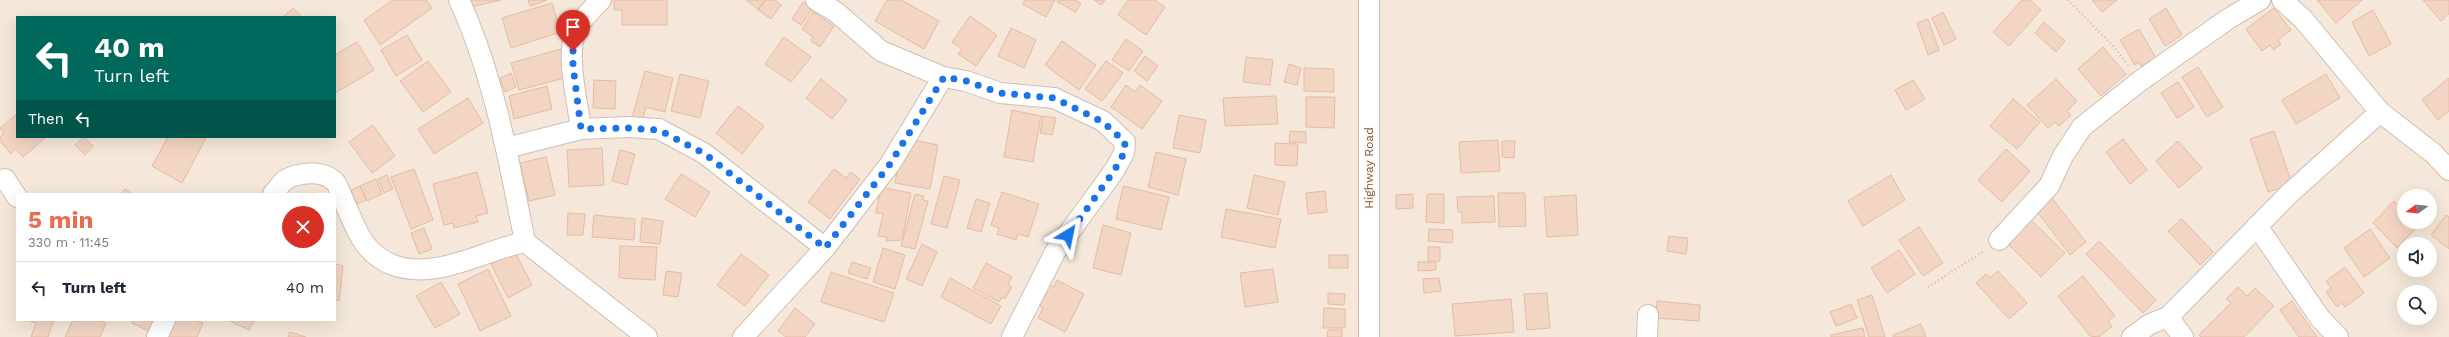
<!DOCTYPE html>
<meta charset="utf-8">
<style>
body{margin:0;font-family:"Work Sans",sans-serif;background:#f2f2f3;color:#1f2937;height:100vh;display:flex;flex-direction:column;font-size:15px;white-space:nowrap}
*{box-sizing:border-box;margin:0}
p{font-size:13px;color:#747a83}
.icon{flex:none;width:22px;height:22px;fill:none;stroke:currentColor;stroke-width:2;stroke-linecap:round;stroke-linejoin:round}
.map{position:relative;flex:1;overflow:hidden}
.drawer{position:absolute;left:16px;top:193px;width:320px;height:128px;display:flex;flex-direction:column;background:#fff;border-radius:0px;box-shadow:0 4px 16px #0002}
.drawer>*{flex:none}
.guide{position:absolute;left:16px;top:16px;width:320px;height:122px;border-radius:0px;box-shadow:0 4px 16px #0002;background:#00695c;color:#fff;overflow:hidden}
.needle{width:26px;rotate:255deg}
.fabs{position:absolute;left:2397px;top:189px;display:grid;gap:8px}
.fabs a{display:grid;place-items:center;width:40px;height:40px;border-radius:50%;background:#fff;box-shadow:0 4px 16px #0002;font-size:20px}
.pin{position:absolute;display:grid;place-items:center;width:34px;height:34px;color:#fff;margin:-41px -17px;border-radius:50% 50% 50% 0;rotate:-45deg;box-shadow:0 0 4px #0007}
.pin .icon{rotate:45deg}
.me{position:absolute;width:44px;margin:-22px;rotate:35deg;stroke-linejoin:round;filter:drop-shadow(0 0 3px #0008)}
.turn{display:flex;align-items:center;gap:14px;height:84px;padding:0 12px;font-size:18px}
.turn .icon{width:52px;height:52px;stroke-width:2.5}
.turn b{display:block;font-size:28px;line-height:34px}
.then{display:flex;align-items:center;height:38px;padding:0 12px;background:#0003;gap:8px;font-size:15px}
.round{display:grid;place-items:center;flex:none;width:42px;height:42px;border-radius:21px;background:#f2f2f3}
.head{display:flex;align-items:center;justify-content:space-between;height:68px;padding:0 12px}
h1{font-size:24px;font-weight:700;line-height:30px;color:#e76f51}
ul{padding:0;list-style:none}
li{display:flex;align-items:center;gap:12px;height:52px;padding:0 12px;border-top:1px solid #e0e1e3}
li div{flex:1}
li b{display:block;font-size:15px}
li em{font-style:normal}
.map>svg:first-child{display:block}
.residential{fill:#f5e8da;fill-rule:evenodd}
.building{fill:#f3d5c3;stroke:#e6bba3}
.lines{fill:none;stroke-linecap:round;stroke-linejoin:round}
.minor-casing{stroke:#d1beb0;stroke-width:22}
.path{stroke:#d9b8a5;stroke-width:2.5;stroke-dasharray:1 3;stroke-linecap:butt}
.minor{stroke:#fff;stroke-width:20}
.route{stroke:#1a73e8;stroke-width:7;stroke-dasharray:0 12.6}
.labels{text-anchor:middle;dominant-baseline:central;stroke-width:3.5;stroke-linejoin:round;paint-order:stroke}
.street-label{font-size:12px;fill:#7a5c4d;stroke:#fffaf3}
</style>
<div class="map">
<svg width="2449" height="337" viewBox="0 0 2449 337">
<rect width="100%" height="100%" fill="#fdf6ec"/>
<!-- residential -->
<path class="residential" d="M0,0H2449V337H0ZM17,17H335V137H17ZM17,194H335V320H17ZM2404,196H2430V222H2404ZM2404,244H2430V270H2404ZM2404,292H2430V318H2404Z"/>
<!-- building -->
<g class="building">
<polygon points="393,0 426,0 432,8 380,45 364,20"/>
<polygon points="465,0 501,0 467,8"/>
<polygon points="528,0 547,0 530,6"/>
<polygon points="614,0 667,0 667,25 622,25 622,10 614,10"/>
<polygon points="746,0 765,0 758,9"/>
<polygon points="766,0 775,0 781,5 771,19 758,10"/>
<polygon points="887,0 901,0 939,21 924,49 875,21"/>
<polygon points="1025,0 1055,0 1046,17 1023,4"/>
<polygon points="1058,0 1075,0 1081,3 1076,12 1057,2"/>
<polygon points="1094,0 1105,0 1101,5"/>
<polygon points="1128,0 1155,0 1165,7 1146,35 1118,15"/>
<polygon points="2022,0 2030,0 2041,10 2009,46 1993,32"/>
<polygon points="2092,0 2117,0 2102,12"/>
<polygon points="2317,0 2362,0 2336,23"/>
<polygon points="2423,0 2449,0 2449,14 2441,21"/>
<polygon points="803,2 813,8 801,25 792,19"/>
<polygon points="552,3 561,32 511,48 502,18"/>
<polygon points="293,8 302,17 283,17"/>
<polygon points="2166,8 2182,35 2165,46 2149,19"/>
<polygon points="2274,8 2291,30 2278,40 2281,44 2274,50 2270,45 2262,51 2246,29"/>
<polygon points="2373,10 2391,44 2369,56 2352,22"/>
<polygon points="813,12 834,26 820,47 811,41 813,37 802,29"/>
<polygon points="1943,12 1956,39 1944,45 1932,18"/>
<polygon points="970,16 997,35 976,66 958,54 962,49 952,42"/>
<polygon points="1928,19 1939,50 1928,55 1917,23"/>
<polygon points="2044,22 2065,41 2056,52 2035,33"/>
<polygon points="1011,28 1036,40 1024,68 998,56"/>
<polygon points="2139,29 2156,58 2141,66 2139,62 2135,65 2120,40"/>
<polygon points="407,35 422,60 396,76 381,50"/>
<polygon points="784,37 811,57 791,82 765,64"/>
<polygon points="1126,39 1143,51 1129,71 1112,60"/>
<polygon points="1062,41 1096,65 1079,90 1045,65"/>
<polygon points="357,42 374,70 335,93 335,55"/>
<polygon points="2103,47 2126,74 2101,96 2078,69"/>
<polygon points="564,48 572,76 519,90 511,63"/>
<polygon points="1145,56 1158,66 1147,81 1134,71"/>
<polygon points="1246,57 1273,60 1270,85 1243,82"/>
<polygon points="428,61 451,92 423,112 400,81"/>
<polygon points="1106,61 1123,73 1102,101 1085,89"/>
<polygon points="1289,64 1301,68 1297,85 1284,82"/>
<polygon points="2198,67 2223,107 2207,117 2182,77"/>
<polygon points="1304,68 1334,69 1334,92 1304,91"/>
<polygon points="645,71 673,78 665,112 646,107 642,121 632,118"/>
<polygon points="511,73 516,87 505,92 500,78"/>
<polygon points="680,74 709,81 700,118 671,111"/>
<polygon points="2326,74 2340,98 2296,124 2282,100"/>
<polygon points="2449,78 2449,111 2438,120 2422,100"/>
<polygon points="821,79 847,100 832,119 806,98"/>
<polygon points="2056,79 2077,101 2067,111 2071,115 2059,126 2055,122 2048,128 2027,105"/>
<polygon points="594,80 616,81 615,109 593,108"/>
<polygon points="1913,80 1925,99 1906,110 1895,90"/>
<polygon points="2178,82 2194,107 2177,118 2161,93"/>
<polygon points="1126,85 1135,92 1140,85 1162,101 1142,129 1111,107"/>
<polygon points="547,86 552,109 514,119 509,96"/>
<polygon points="1276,96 1278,124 1225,126 1223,98"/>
<polygon points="1306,97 1335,97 1334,128 1306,127"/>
<polygon points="468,98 483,123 434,154 418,129"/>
<polygon points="2013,99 2040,122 2017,149 1990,126"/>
<polygon points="738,106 764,126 742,154 716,133"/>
<polygon points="1012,110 1041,116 1033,162 1004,157"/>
<polygon points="17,114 17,137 42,137 44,139 23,157 16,149 11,154 0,141 0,137 4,134 0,128"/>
<polygon points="1179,115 1206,120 1200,153 1173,148"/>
<polygon points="1043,116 1056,118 1052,135 1040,133"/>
<polygon points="373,125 395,156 372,173 349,142"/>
<polygon points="1290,131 1306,132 1306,143 1289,142"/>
<polygon points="2274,131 2292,184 2268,192 2250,139"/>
<polygon points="84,137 93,146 85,155 75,145"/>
<polygon points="168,137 206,138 182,183 152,166"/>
<polygon points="908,139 938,145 930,189 895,183 899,161 904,162"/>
<polygon points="2123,139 2147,170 2130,184 2106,152"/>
<polygon points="1498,140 1500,171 1461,173 1459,142"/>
<polygon points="1502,141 1515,141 1514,158 1502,157"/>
<polygon points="2178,141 2202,168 2179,188 2156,161"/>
<polygon points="1275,143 1298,144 1297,166 1275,165"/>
<polygon points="602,148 604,185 569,187 567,150"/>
<polygon points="2006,149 2030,171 2002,202 1978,180"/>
<polygon points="620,150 635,154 627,185 612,181"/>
<polygon points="1156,152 1186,159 1178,195 1148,187"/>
<polygon points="546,157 555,195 529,201 520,163"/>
<polygon points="414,169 433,220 411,229 391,177"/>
<polygon points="834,169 846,178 851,172 860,179 830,219 808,202"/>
<polygon points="477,172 488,213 476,216 478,222 454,228 453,223 444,225 433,184"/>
<polygon points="681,174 710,192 695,217 665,199"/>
<polygon points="387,175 393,189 384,193 378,179"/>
<polygon points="1254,175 1285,182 1278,215 1247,208"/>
<polygon points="1891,175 1905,200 1863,226 1848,201"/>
<polygon points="944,176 960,180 947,228 931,224"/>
<polygon points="376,179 382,194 367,201 360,186"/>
<polygon points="360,186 366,200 357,204 351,190"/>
<polygon points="1123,186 1169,197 1161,230 1116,219"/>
<polygon points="881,187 911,193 902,240 886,241 887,237 878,236 883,214 876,213"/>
<polygon points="125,189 132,194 121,194"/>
<polygon points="1325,191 1327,212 1308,214 1306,193"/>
<polygon points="1002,192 1039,204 1028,237 1018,234 1016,240 997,234 999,228 991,225"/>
<polygon points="1498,193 1525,193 1526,226 1499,227"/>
<polygon points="915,194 924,196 923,200 928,201 915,249 901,246"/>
<polygon points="1413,194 1413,208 1396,209 1396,195"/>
<polygon points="1427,194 1444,194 1444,223 1426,222"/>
<polygon points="1576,195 1578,235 1547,237 1544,197"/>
<polygon points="1494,196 1495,222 1462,223 1462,212 1458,212 1457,197"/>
<polygon points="2051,197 2086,242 2070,255 2035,209"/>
<polygon points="976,199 990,203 981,232 967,228"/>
<polygon points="2394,201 2404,211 2404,222 2416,222 2419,225 2397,248 2373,223"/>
<polygon points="1226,209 1281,219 1275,248 1221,237"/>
<polygon points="568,213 585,214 583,235 567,235"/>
<polygon points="594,215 635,219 634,240 592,237"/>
<polygon points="2446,215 2449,217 2449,249 2431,235"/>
<polygon points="642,218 663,221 660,244 640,242"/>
<polygon points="2029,218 2065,253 2041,277 2006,242"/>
<polygon points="2182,219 2213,252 2200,265 2168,231"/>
<polygon points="1103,225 1131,233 1121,275 1093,268"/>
<polygon points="1919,227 1943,263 1923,276 1899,240"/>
<polygon points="424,228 432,249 419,254 411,233"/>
<polygon points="1429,229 1453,230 1452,243 1428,241"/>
<polygon points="2370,229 2390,258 2364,277 2344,248"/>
<polygon points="1669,236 1688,238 1686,254 1667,251"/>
<polygon points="2099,241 2156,300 2143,313 2086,254"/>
<polygon points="922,244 937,252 922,286 906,279"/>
<polygon points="620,246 657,247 655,280 619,278"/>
<rect x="1428" y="247" width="12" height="14"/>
<polygon points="883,248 905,255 895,289 873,282"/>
<polygon points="1899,250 1915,274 1887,293 1871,268"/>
<polygon points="515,252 532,285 508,298 491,264"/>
<polygon points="741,254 769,275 745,306 717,285"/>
<rect x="1329" y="255" width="19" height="13"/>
<polygon points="852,262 871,268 867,279 848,273"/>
<polygon points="1418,262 1436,262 1436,270 1418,271"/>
<polygon points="986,263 1012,277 1008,284 1012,287 1005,299 1002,297 999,302 973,288"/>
<polygon points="335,264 343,266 339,301 335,300"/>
<polygon points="2345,267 2364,293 2345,307 2342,303 2337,307 2326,292 2331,288 2326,281"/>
<polygon points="488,269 511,316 480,331 458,284"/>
<polygon points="1273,269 1278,302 1245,307 1240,273"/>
<polygon points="666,271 682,273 678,297 663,295"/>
<polygon points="1998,271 2027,303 2009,319 1976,283 1986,274 1990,278"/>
<polygon points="831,272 894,293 884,322 821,302"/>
<polygon points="2083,276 2115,316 2108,321 2112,326 2099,337 2090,336 2058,296"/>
<polygon points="950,278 1001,306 991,324 941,297"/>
<polygon points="1439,278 1441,291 1424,293 1423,279"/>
<polygon points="1057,280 1084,294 1065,332 1038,318 1043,308 1038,305 1049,284 1054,287"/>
<polygon points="441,282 460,314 435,328 416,296"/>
<polygon points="2238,287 2247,296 2255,288 2274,306 2244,337 2201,337 2199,335 2231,303 2226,299"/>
<polygon points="1328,293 1345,294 1344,305 1328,304"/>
<polygon points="1547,293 1550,328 1527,330 1524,294"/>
<polygon points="1872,295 1885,337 1869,337 1857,300"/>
<polygon points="1511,299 1514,332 1455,336 1452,304"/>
<polygon points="1657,301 1700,305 1699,321 1655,318"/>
<polygon points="2292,301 2317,337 2299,337 2280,310"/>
<polygon points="1851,304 1857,318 1836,326 1830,312"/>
<polygon points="795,308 815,324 805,337 786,337 778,331"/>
<polygon points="1324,308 1345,309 1345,328 1323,328"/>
<polygon points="27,320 54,320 48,337 31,337 36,323"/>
<polygon points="73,320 99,320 106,323 100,337 65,337"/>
<polygon points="133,320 159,320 153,333 132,323"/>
<polygon points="172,320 196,320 203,323 197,337 164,337"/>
<polygon points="228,320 254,320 249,330"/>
<polygon points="1921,324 1926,337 1893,337 1893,335"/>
<polygon points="1863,328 1865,337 1831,337 1831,335"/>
<polygon points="1328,330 1342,330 1342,337 1327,337"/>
<polygon points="290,332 306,337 288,337"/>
</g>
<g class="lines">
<defs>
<g id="minor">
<path d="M459,0C494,76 509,161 525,242L647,337"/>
<polyline points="816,0 836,12 881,51 943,77 966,81 1000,93 1054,98 1103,121 1125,142 1124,153 1114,171 1055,252 1012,337"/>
<polyline points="1369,0 1369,337"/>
<polyline points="2282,0 2303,19 2380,112 2433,153 2449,170"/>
<path d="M581,129C578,105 567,60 574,37C577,23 591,10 601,0"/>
<polyline points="506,148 581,129 627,127 659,129 705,154 825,248"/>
<polyline points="5,179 17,197"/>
<path d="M273,194C277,190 281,183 285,180C299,172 322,170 334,181C338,184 340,193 342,197C355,225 361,253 393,265C436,281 484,250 525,242"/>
<polyline points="2257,226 2320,318 2338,337"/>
<polyline points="1999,240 2049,186 2063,156 2082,127 2140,81 2228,19 2260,0"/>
<polyline points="2168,317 2183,337"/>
<polyline points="157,337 165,320"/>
<polyline points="743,337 825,248 890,164 943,77"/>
<polyline points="1647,337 1648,315"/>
<polyline points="2132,337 2150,324 2168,317 2290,193 2380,112"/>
</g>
</defs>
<!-- minor casing -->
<use href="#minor" class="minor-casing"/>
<!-- path -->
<g class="path">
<polyline points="2068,0 2115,48 2129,67"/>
<polyline points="1928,287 1984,251"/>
</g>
<!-- minor -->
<use href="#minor" class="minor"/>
</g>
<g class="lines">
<!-- route -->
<polyline class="route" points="573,51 573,66 581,129 627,128 659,130 705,154 825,248 890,164 944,77 966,81 1000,93 1054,98 1103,122 1125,142 1124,153 1114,171 1068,235"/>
</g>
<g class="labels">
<!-- street labels -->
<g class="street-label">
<text transform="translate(1369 168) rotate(-90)">Highway Road</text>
</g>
</g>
</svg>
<div class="fabs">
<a><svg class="needle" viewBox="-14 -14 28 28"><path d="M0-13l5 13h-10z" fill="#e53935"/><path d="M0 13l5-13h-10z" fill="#747a83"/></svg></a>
<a><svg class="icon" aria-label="sound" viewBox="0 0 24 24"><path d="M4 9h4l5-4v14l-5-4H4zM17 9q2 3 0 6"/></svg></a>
<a><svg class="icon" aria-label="search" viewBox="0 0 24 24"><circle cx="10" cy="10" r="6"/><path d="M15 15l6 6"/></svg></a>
</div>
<div class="pin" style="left:573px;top:51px;background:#d93025"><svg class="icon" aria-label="arrive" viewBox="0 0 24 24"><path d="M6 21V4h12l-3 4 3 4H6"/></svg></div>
<svg class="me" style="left:1068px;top:235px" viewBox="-20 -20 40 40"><path d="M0-17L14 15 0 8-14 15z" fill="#1a73e8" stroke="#fff" stroke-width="4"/></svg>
<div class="guide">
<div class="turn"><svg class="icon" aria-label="left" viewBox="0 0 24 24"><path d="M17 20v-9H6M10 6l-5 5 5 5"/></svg><div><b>40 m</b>Turn left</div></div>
<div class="then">Then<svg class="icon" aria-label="left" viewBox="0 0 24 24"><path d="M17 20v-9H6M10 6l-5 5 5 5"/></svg></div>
</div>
<section class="drawer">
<div class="head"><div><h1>5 min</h1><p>330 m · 11:45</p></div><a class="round" style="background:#d93025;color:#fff"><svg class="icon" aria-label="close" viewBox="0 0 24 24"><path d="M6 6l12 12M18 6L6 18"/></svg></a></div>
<ul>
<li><svg class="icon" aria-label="left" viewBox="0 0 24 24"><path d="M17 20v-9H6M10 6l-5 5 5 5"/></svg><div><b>Turn left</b></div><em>40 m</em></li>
</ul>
</section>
</div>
